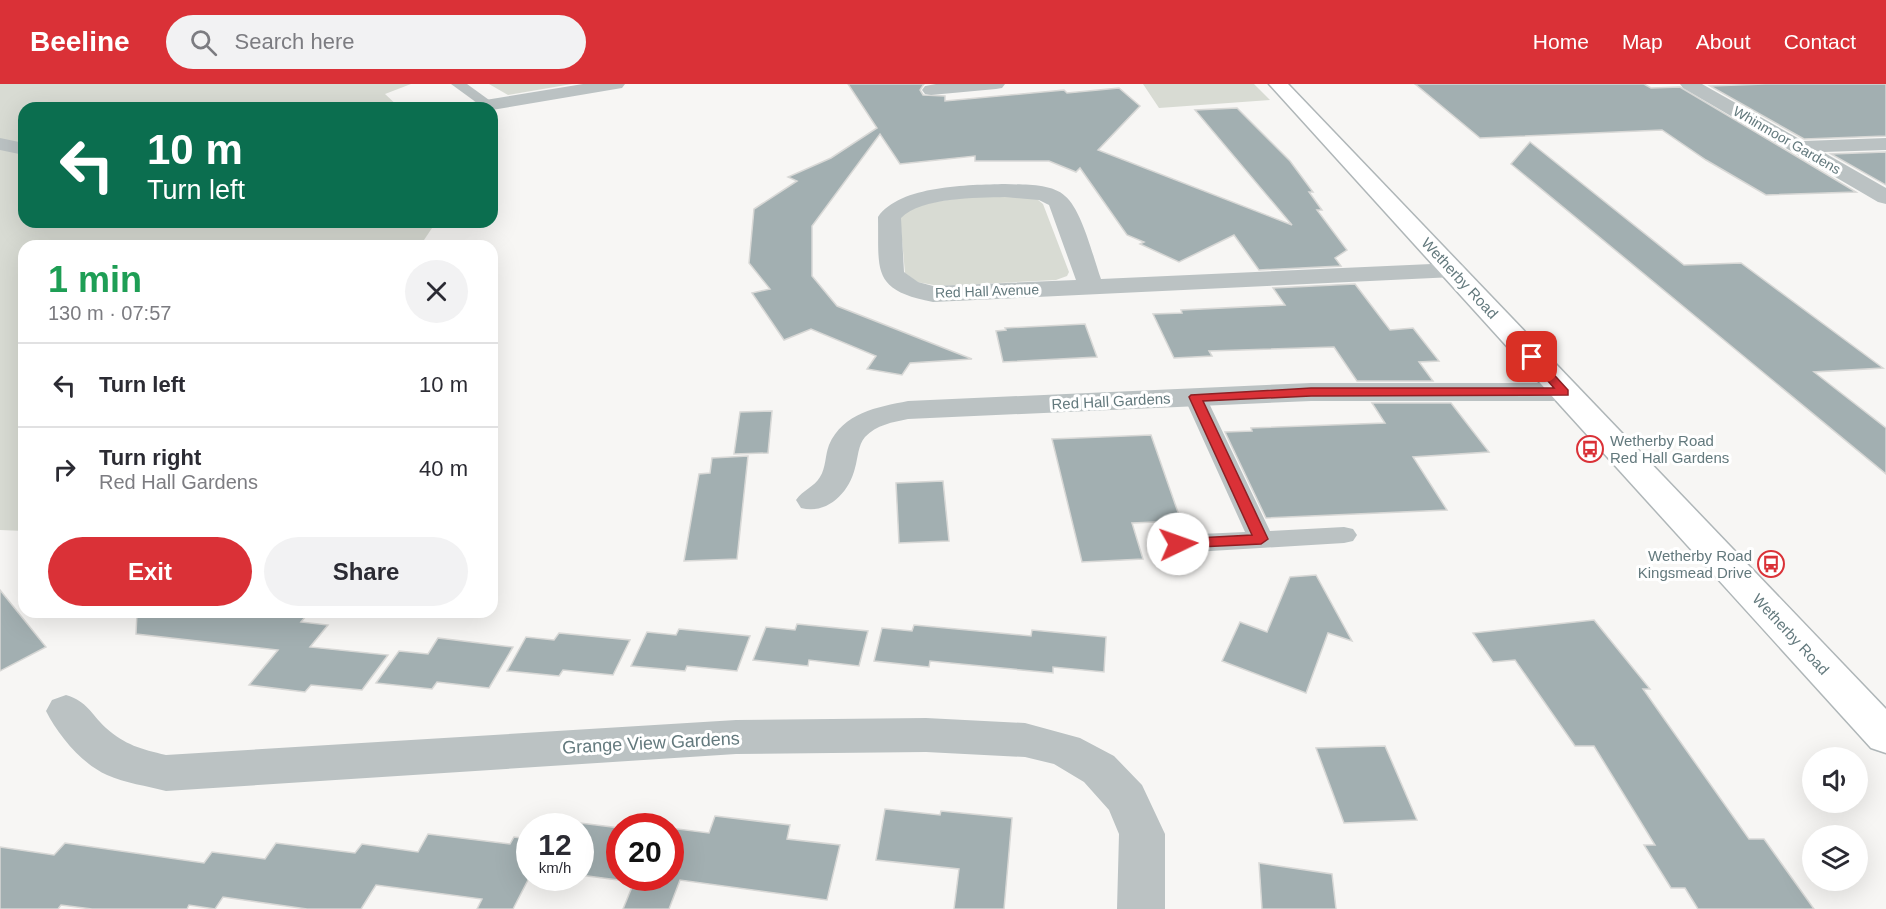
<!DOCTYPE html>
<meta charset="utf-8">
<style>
body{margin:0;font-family:Helvetica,sans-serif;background:#f2f2f3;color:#2b2b33;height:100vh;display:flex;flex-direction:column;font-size:22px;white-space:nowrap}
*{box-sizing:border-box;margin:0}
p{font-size:20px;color:#7c7c81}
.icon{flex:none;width:33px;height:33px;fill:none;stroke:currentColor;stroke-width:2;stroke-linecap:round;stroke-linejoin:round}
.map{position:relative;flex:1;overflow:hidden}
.drawer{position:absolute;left:18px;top:156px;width:480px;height:378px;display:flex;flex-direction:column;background:#fff;border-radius:18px;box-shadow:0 6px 24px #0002}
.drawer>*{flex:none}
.top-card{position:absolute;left:18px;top:18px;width:480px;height:126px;border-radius:18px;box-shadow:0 6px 24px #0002;background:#0b6e4f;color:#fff;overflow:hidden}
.fabs{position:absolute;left:1802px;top:663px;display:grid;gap:12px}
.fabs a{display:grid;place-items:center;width:66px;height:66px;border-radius:50%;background:#fff;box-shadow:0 6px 24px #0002;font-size:30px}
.speed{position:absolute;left:516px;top:729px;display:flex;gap:12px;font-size:30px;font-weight:700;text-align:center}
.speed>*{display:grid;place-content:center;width:78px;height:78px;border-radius:50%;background:#fff;box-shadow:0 6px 24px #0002;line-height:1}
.speed small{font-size:15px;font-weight:400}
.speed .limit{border:9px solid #d22;background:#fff;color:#111}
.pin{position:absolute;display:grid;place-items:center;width:51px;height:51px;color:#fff;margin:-26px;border-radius:12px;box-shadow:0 3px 9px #0006}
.me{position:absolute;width:66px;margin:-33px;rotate:87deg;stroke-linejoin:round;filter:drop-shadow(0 0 4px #0008)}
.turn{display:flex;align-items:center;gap:21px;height:126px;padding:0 30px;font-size:27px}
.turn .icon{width:78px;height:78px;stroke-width:2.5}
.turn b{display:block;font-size:42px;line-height:51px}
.round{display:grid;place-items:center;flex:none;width:63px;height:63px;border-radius:32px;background:#f2f2f3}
.overview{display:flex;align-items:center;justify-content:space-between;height:102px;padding:0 30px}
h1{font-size:36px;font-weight:700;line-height:45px;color:#1e9e55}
.primary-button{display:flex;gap:12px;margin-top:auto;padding:12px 30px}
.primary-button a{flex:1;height:69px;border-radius:36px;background:#da3137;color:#fff;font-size:24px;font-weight:700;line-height:69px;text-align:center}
.primary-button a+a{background:#f2f2f3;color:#2b2b33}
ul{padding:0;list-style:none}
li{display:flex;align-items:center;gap:18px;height:84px;padding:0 30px;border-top:2px solid #e1e1e2}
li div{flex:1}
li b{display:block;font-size:22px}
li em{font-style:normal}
header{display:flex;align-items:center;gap:36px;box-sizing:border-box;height:84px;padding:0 30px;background:#da3137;color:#fff}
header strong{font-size:28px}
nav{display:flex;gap:33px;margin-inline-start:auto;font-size:21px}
.search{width:420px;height:54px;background:#f2f2f3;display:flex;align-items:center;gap:15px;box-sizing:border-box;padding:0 21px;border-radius:33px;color:#7c7c81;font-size:22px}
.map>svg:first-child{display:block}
.green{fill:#d8dbd3}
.building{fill:#a2afb1;stroke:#d8d8d6;stroke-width:1.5}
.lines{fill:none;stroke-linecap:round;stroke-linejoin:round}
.primary-casing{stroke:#afb6b8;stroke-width:3}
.lane{fill:#bbc2c3;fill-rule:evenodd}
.street{fill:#bbc2c3;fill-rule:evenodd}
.primary{fill:#fff;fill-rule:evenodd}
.route{fill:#da3137;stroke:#8e2024;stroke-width:1.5}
.labels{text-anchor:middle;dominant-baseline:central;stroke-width:6;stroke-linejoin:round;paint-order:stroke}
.far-street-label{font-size:14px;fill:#63797d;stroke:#fff}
.street-label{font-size:15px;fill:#63797d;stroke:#fff}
.poi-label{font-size:15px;fill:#63797d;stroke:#fff;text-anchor:start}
.near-street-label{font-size:18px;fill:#63797d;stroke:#fff}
</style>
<header>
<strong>Beeline</strong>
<div class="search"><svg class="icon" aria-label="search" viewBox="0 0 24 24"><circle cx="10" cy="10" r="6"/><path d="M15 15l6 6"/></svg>Search here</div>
<nav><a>Home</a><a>Map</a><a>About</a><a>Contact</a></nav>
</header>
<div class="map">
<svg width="1886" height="825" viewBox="0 0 1886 825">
<rect width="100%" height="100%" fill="#f7f6f4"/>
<!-- green -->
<g class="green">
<polygon points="0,0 411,0 385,10 400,24 24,24 24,138 436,138 420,162 24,162 24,447 0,446"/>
<polygon points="489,0 572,0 508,11"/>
<polygon points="1143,0 1254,0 1270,16 1159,24"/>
<path d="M1006,110L1037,115L1043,120L1069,188L1067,192L1056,196L939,202L917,198L905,189L900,133C920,113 978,114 1006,110Z"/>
</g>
<!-- building -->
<g class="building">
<polygon points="848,0 924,0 920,6 923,11 945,12 945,17 1064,6 1067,9 1119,4 1140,22 1098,66 1292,141 1195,26 1237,24 1290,77 1313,108 1309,108 1322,126 1317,126 1347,166 1335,174 1341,182 1259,186 1234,151 1179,178 1140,160 1144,158 1127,151 1080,84 1076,88 1049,77 975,77 975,72 900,80 880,50 812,142 812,192 837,222 972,275 910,279 902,291 867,285 876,272 811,245 784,256 752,209 770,205 749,179 754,125 797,97 788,93 831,74 877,44"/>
<polygon points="1415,0 1644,0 1651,4 1680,3 1856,108 1766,111 1706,76 1662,46 1480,54"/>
<polygon points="1765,0 1886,0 1886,52 1804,55 1710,2"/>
<polygon points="1530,58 1684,181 1741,179 1883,284 1814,288 1886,344 1886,390 1511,80"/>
<polygon points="1886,68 1886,101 1831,70"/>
<polygon points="1355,200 1390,246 1413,244 1439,277 1419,278 1433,297 1357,297 1334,263 1209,267 1212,272 1174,274 1153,230 1182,229 1181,226 1285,221 1273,204"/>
<polygon points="1085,240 1097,273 1003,278 996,247 1006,246 1005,244"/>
<polygon points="1372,319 1451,319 1489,368 1413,373 1447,426 1266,434 1225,348 1252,347 1251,344 1385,339"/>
<polygon points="772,327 768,369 734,370 740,328"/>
<polygon points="1151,351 1181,437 1132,439 1143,475 1082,478 1052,355"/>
<polygon points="748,372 737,475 684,477 699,390 710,389 712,374"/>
<polygon points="943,397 949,457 899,459 896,399"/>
<polygon points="1316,491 1352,557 1328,549 1306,609 1222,577 1240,538 1267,548 1290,493"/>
<polygon points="0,506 46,563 0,587"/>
<polygon points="137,528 272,528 306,532 301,538 328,541 310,563 388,571 362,606 311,601 305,608 249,601 278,566 136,550"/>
<polygon points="1594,536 1650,605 1643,605 1749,755 1764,755 1814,825 1698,825 1685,804 1671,804 1644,761 1655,761 1594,662 1575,662 1515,576 1493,578 1473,549"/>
<polygon points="797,540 868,547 859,582 809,576 808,582 753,576 766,543 795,546"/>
<polygon points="914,541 1031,552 1032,546 1106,553 1104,588 1053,583 1053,589 930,577 929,583 874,577 882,544 912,547"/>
<polygon points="679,545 750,552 737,587 687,582 685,587 631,582 647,548 676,551"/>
<polygon points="559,549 630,556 613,591 563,586 559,592 507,587 526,553 554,556"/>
<polygon points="438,554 513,563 489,604 437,598 432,605 376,599 399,567 428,570"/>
<polygon points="1385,662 1417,736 1344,739 1316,664"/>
<polygon points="885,725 940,731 941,727 1012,734 1004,825 954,825 959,785 876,776"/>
<polygon points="715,732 790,741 787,755 840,761 827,816 680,796 669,825 623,825 634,798 580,791 580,742 570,742 572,738 620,744 620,794 670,794 670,744 709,749"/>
<polygon points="428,750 510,760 514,753 530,755 530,792 513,825 477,825 482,815 376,801 361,825 307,825 223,813 215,825 189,821 187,825 92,825 61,821 58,825 0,825 0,763 54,771 65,759 204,779 212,768 265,775 276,759 355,769 362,760 418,768"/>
<polygon points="1259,779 1332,790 1336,825 1262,825"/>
</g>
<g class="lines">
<defs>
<polygon id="primary" points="1269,0 1288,0 1886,625 1886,669 1871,664"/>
</defs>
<!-- primary casing -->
<use href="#primary" class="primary-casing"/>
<!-- lane -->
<g class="lane">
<polygon points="451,0 467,0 496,21 494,24 484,24"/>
<polygon points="1195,307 1203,308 1206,313 1270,447 1344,443 1353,445 1357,451 1353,457 1344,459 1178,469 1169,466 1165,460 1169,454 1178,451 1245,448 1184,313 1187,308"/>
</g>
<!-- street -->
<g class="street">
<polygon points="583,0 625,0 622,4 616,5 492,26 492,24 464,24 466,20 473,18"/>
<polygon points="936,0 1005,0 1002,4 996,5 931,11 925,10 922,6 925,2"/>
<polygon points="1680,0 1702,0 1803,57 1886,54 1886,66 1823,68 1886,104 1886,120 1878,118 1683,4"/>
<polygon points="0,54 24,59 24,71 0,66"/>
<path d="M1005,100C1023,101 1051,99 1065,112C1082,126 1093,173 1101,195L1454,179L1463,181L1466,186L1463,191L1454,193L933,218C871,206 879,187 878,133C900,101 969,101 1005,100ZM1005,113L1039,116L1049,121L1076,196L933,202L918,198L904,188L901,134C922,113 976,114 1005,113Z"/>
<path d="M1311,299H1564L1574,302L1579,308L1574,314L1564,317H1311L908,335C893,338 876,341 865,353C858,361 858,374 855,384C849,409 827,431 801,424L796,416C803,406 814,403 820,393C826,384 825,371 829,361C843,329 877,323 908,317Z"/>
<path d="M66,611C88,618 90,629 106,644C125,661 141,665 166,671L736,636L926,634L1025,639L1080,654L1114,672L1142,701L1165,750V825H1117L1119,750L1109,726L1084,698L1054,680L1025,673L926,668L736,670L166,707C147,702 125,699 107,691C82,680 58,651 46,627L52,616Z"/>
</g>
<!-- primary -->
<use href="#primary" class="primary"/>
</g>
<!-- route -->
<polygon class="route" points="1532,270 1536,271 1568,306 1568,311 1311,312 1203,317 1268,455 1261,460 1178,464 1170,460 1178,455 1252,451 1189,313 1191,311 1311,304 1554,304 1527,273"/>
<!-- icons -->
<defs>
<symbol id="bus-ring" viewBox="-11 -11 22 22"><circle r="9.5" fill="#fff" stroke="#da3137" stroke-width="1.5"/><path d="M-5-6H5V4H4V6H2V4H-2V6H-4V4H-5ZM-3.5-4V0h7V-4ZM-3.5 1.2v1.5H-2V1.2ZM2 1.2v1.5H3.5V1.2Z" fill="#da3137"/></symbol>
</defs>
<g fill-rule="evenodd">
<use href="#bus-ring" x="1575" y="350" width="30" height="30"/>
<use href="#bus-ring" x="1756" y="465" width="30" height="30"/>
</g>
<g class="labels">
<!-- far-street labels -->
<g class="far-street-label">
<text transform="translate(1787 56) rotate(30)">Whinmoor Gardens</text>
<text transform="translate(987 207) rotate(-2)">Red Hall Avenue</text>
</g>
<!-- street labels -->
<g class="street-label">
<text transform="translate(1460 194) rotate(47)">Wetherby Road</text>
<text transform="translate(1111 317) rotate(-3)">Red Hall Gardens</text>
<text transform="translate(1791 550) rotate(47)">Wetherby Road</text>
</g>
<!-- poi labels -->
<g class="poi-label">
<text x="1610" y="356">Wetherby Road<tspan x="1610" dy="17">Red Hall Gardens</tspan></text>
<text x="1752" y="471" text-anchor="end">Wetherby Road<tspan x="1752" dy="17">Kingsmead Drive</tspan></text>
</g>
<!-- near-street labels -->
<g class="near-street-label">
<text transform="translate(651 659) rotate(-3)">Grange View Gardens</text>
</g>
</g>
</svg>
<div class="fabs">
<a><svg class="icon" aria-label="sound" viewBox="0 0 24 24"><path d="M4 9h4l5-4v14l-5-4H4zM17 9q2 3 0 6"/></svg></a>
<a><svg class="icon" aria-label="layers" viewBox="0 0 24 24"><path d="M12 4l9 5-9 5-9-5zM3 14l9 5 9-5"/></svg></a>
</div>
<div class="speed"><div>12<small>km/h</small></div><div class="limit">20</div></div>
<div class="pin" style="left:1532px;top:273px;background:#d93025"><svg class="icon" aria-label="arrive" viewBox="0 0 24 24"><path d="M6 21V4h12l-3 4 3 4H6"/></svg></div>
<svg class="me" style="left:1178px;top:460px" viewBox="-20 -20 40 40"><circle r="19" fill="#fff"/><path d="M0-13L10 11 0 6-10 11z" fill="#da3137"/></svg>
<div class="top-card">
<div class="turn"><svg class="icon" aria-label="left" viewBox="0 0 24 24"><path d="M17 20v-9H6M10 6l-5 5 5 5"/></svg><div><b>10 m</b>Turn left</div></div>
</div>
<section class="drawer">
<div class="overview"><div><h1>1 min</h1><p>130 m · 07:57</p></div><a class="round"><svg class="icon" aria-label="close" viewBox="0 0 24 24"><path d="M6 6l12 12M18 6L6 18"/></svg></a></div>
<ul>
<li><svg class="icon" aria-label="left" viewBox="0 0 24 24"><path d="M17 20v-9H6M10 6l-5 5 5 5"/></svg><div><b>Turn left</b></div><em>10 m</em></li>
<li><svg class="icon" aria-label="right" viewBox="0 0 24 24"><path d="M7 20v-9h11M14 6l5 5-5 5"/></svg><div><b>Turn right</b><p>Red Hall Gardens</p></div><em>40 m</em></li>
</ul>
<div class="primary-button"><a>Exit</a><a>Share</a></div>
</section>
</div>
